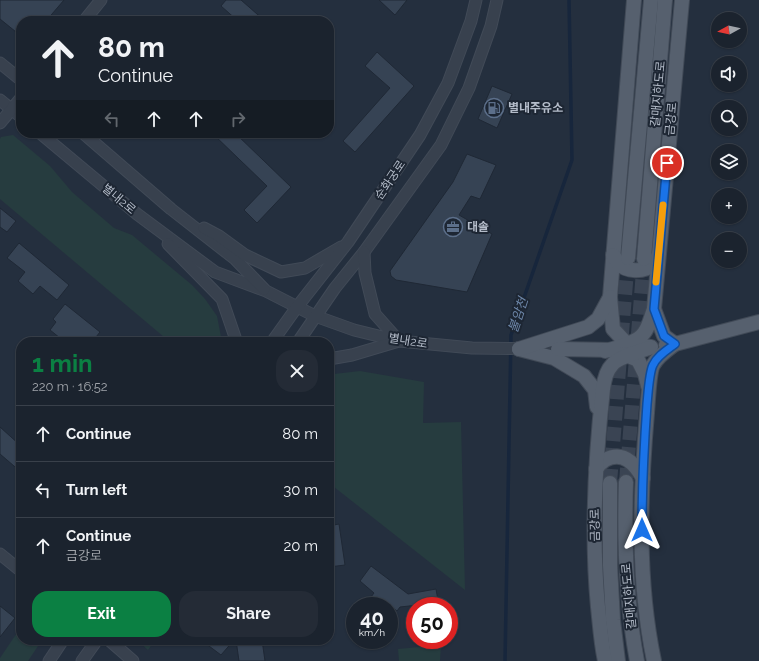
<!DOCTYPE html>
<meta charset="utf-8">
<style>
body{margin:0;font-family:Raleway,"Noto Sans KR",sans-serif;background:#242b36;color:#f1f3f6;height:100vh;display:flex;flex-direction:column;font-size:15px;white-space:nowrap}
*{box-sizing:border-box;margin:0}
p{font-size:13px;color:#a0a4aa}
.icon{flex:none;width:22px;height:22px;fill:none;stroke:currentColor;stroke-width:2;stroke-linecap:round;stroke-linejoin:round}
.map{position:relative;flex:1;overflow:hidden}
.drawer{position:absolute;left:16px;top:337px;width:318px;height:308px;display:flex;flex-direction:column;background:#1b232e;border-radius:16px;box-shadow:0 1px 3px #0004,0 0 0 1px #39404a}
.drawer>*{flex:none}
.banner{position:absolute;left:16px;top:16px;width:318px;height:122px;border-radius:16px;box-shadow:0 1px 3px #0004,0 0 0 1px #39404a;background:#1b232e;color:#f1f3f6;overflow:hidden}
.needle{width:26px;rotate:262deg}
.buttons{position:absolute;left:711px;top:12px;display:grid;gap:8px}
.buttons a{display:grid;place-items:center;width:36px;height:36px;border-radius:50%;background:#1b232e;box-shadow:0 1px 3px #0004,0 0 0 1px #39404a;font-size:20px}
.speed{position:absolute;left:346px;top:597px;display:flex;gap:8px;font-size:20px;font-weight:700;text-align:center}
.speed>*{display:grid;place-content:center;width:52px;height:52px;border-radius:50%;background:#1b232e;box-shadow:0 1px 3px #0004,0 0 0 1px #39404a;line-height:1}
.speed small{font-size:10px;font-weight:400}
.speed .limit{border:6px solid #d22;background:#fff;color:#111}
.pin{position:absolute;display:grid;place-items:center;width:34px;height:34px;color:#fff;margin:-17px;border:2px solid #fff;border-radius:50%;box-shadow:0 1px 4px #0007}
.me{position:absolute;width:44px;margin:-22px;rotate:0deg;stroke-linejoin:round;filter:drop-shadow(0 0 3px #0008)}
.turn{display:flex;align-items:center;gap:14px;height:84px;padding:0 16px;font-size:18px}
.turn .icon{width:52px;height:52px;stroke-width:2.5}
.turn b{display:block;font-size:28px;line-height:34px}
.lanes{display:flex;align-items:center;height:38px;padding:0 16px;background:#0003;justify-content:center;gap:20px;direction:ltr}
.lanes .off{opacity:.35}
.round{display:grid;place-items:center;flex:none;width:42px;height:42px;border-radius:16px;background:#242b36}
.overview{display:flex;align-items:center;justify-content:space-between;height:68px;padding:0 16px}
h1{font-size:24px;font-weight:700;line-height:30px;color:#0b8043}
.action{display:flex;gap:8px;margin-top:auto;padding:8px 16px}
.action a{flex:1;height:46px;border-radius:16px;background:#0b8043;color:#fff;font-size:16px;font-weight:700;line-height:46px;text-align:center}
.action a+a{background:#242b36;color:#f1f3f6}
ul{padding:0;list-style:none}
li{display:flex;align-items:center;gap:12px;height:56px;padding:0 16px;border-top:1px solid #39404a}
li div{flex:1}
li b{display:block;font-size:15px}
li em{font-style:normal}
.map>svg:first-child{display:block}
.green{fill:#263c3f}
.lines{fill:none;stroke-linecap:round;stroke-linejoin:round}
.stream{stroke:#17263c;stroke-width:3.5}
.building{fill:#364354;stroke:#1f2835}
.major-tunnel{stroke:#3a4453;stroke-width:14;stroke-dasharray:14 7;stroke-linecap:butt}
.minor-casing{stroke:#414a57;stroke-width:13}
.major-casing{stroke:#414a57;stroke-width:16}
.minor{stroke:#38414e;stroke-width:11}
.major{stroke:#56606e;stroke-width:14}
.route-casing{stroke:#114b97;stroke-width:10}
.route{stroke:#1a73e8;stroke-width:7}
.slow{stroke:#f59e0b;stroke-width:7}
.labels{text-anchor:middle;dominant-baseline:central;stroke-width:4;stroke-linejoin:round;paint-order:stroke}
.street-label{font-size:12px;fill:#b4bcc9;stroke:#1d2633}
.poi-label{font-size:12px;font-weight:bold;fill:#b4bcc9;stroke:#1d2633;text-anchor:start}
.water-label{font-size:13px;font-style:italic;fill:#6d86a8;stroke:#1d2633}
</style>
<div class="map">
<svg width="759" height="661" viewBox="0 0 759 661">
<rect width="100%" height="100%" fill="#242f3e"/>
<!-- green -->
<g class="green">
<polygon points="13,135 50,166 72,192 114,228 132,235 192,285 205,299 217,316 222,342 170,342 0,199 0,139 1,137"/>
<polygon points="360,371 424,382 423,423 461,422 465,590 329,483 329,376 334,374"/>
<polygon points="21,627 21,640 42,640 28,661 0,661 0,658"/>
<polygon points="137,640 155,640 148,650"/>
<polygon points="441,645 440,661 399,661 398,649"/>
</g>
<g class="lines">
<!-- stream -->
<polyline class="stream" points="505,661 511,335 572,160 569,0"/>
</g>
<!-- building -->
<g class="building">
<polygon points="0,0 64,0 46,21 21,21 21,36 0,19"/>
<polygon points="226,0 241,0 265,21 238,21 221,6"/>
<polygon points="379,0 407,0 395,15"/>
<polygon points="377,52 414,86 355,152 343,141 390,88 365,66"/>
<polygon points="492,86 512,94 497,128 478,119"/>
<polygon points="212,133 235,133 291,187 257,223 244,210 267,186"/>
<polygon points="467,154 496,165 480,199 471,196 459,215 492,234 467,292 396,280 391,276 390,271 453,182"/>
<polygon points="0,208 16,221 7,232 0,227"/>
<polygon points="19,243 69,285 57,300 40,286 33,294 18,281 25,272 7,258"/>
<polygon points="65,304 100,332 92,342 65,342 50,330 56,322 53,319"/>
<polygon points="0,427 21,446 21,472 0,454"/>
<polygon points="339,524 345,565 329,567 329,526"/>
<polygon points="371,566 408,594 436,589 439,606 418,606 418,605 400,607 397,611 382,600 379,603 371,597 374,593 360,581"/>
<polygon points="0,606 15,618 0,637"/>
<polygon points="201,640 234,640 221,655"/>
<polygon points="236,640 262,640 265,661 239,661"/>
</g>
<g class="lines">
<!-- major-tunnel -->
<g class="major-tunnel">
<polyline points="626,482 644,259"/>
<polyline points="610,483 628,258"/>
</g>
<defs>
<g id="minor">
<polyline points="84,21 101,0"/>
<polyline points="0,63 21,80"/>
<polyline points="0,100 21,117"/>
<polyline points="0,123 21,98"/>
<polyline points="40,133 137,214 215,272 266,291 315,316 354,330 399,341 472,348 558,349"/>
<polyline points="83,133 171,209 235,259 264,289"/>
<polyline points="204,228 219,236 245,255 281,272 305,268 341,247"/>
<polyline points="168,244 222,299 235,337 235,342"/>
<polyline points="272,342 297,307 348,242 420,135 448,83 471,21 476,0"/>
<polyline points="298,342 335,288 364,252 441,145 469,88 491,26 497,0"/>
<polyline points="329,359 352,355 399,341 375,314 365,273 364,252"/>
<polyline points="0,554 21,571"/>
<polyline points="109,640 133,661"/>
<polyline points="49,661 63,640"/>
<polyline points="82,661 97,640"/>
</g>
<g id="major">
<polyline points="634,0 610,297 613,329 627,344 651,347"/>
<path d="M613,255C615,257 616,261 618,263C626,272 644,273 653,264C655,262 657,259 658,256"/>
<polyline points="628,258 651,0"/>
<polyline points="644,259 665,0"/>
<path d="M654,309L664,336L675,344C667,350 658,356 653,365C649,373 648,402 647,413C640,495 637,580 654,661"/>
<polyline points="666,345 675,344 759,322"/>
<polyline points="519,349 554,358 584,376 595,390 597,407"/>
<polyline points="519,349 588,327 598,319 610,297"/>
<polyline points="558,349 614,350"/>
<path d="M605,351C617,348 637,343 644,333C649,327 651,317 654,309L682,0"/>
<polyline points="624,354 638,360 645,374 648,386"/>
<path d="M596,469C598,466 602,462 605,460C623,450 635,464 643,478"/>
<path d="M626,482C624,542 626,602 637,661"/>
<polyline points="610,483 610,565 613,620 618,661"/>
<path d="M605,661C601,643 600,625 598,607C591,534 595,461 603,389C604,381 606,371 612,365C617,358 640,351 649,348"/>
</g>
</defs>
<!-- minor casing -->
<use href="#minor" class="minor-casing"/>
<!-- major casing -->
<use href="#major" class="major-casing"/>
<!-- minor -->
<use href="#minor" class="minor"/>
<!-- major -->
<use href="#major" class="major"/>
</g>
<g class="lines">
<defs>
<path id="route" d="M642,530C642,488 644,446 647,404C648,395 649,373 653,365C657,356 667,350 675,344L664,336L654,309L667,163"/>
</defs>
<!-- route casing -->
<use href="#route" class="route-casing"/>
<!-- route -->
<use href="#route" class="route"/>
<!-- slow -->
<polyline class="slow" points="656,282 663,205"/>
</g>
<!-- icons -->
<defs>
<symbol id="fuel-ring" viewBox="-11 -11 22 22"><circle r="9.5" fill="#1d2633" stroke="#5c6f8a" stroke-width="1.5"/><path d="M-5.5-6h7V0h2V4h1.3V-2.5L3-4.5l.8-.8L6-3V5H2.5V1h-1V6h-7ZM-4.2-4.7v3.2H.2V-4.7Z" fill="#5c6f8a"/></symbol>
<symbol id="office-ring" viewBox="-11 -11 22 22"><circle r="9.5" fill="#1d2633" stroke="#5c6f8a" stroke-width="1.5"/><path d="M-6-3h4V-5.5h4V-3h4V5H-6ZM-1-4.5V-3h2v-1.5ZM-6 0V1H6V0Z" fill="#5c6f8a"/></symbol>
</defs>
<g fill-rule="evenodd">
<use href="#fuel-ring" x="483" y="97" width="22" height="22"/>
<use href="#office-ring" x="442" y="216" width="22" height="22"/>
</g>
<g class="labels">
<!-- street labels -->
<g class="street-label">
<text transform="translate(658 94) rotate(-85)">갈매지하도로</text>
<text transform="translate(671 119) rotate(-85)">금강로</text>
<text transform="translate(390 180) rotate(-56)">순화궁로</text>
<text transform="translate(119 199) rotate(40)">별내2로</text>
<text transform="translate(408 341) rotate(9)">별내2로</text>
<text transform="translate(595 525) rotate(-91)">금강로</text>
<text transform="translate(629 596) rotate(-95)">갈매지하도로</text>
</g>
<!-- poi labels -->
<g class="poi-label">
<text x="508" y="108">별내주유소</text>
<text x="467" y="227">대솔</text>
</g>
<!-- water labels -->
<g class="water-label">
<text transform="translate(518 315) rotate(-72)">불암천</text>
</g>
</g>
</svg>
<div class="buttons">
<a><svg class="needle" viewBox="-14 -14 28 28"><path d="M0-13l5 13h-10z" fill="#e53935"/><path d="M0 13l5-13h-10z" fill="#a0a4aa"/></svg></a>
<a><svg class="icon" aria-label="sound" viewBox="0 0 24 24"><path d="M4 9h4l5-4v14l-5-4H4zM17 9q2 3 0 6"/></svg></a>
<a><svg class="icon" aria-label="search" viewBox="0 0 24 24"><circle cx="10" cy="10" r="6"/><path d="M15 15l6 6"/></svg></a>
<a><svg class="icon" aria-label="layers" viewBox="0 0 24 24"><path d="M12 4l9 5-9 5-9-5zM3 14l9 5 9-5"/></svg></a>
<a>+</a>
<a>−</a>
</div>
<div class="speed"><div>40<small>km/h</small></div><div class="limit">50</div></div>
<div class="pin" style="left:667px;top:163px;background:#d93025"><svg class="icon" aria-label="arrive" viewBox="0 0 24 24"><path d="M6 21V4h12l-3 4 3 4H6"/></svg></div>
<svg class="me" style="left:642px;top:530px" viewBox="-20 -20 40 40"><path d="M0-17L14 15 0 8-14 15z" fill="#1a73e8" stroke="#fff" stroke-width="4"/></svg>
<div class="banner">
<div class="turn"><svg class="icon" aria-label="ahead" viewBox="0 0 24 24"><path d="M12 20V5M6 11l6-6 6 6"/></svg><div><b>80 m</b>Continue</div></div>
<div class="lanes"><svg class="icon off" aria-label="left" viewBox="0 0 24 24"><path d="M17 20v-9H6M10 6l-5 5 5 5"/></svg><svg class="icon" aria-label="ahead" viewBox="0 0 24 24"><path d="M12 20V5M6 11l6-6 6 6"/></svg><svg class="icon" aria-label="ahead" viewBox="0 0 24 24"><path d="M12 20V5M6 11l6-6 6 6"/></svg><svg class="icon off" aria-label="right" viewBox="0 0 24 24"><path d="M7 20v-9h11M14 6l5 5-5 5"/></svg></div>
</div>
<section class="drawer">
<div class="overview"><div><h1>1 min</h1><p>220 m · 16:52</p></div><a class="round"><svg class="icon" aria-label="close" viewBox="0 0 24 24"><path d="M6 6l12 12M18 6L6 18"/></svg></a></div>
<ul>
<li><svg class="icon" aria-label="ahead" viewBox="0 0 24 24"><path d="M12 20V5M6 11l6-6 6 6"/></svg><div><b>Continue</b></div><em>80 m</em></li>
<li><svg class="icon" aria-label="left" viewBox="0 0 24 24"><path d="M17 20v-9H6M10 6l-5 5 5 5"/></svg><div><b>Turn left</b></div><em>30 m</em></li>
<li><svg class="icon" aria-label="ahead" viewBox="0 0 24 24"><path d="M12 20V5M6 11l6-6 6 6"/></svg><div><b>Continue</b><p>금강로</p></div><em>20 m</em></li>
</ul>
<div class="action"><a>Exit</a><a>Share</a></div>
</section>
</div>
